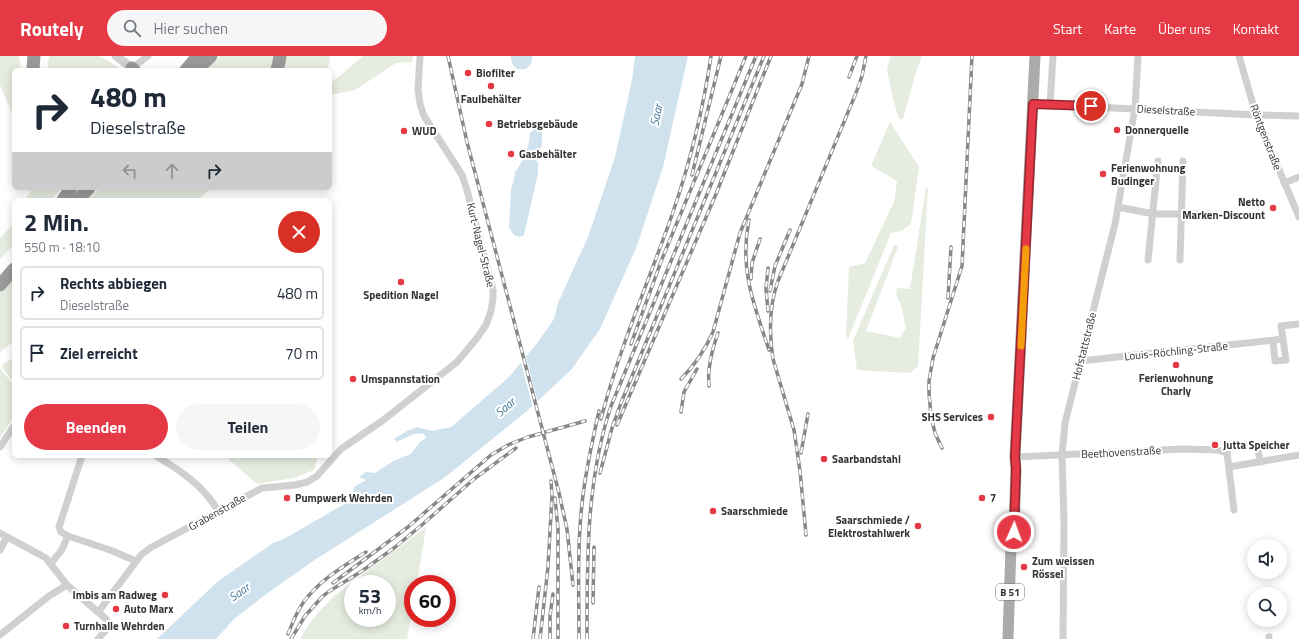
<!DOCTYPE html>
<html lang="de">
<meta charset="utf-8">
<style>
body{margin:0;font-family:"Titillium Web",sans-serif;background:#f6f6f7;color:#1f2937;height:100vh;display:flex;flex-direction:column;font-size:15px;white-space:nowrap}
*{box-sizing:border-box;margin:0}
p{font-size:13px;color:#747a83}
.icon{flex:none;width:22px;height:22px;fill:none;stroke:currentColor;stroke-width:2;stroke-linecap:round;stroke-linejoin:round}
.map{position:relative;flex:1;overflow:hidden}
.side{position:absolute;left:12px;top:142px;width:320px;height:260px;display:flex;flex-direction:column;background:#fff;border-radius:6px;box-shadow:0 2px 10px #0003}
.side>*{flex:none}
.banner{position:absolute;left:12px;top:12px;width:320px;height:122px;border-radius:6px;box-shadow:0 2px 10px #0003;background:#fff;color:#1f2937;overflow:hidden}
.buttons{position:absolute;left:1247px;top:483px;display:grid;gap:8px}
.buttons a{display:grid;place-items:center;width:40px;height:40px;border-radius:50%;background:#fff;box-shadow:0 2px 10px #0003;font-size:20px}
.speed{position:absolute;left:344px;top:519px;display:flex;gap:8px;font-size:20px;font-weight:700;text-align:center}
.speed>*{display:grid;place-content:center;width:52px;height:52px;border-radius:50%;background:#fff;box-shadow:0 2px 10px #0003;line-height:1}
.speed small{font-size:10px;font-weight:400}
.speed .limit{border:6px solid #d22;background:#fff;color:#111}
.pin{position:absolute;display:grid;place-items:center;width:34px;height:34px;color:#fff;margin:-17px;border:2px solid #fff;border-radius:50%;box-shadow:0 1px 4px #0007}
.me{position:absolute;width:44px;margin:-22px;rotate:2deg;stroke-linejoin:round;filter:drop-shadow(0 0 3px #0008)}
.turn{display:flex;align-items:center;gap:14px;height:84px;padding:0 12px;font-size:18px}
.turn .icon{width:52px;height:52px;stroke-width:2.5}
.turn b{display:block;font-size:28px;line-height:34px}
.lanes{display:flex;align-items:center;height:38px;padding:0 12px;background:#0003;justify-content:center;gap:20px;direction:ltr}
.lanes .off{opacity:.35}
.round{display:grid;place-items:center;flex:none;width:42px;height:42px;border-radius:21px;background:#f6f6f7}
.summary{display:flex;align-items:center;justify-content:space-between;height:68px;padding:0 12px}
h1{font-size:24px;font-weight:700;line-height:30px}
.primary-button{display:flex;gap:8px;margin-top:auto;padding:8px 12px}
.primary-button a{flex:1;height:46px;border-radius:24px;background:#e63946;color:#fff;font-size:16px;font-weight:700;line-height:46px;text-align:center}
.primary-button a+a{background:#f6f6f7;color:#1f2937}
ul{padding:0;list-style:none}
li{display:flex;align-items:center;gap:12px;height:54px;margin:0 8px 6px;padding:0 4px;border:2px solid #e0e1e3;border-radius:6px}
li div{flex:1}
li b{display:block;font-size:15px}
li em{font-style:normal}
header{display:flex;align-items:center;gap:24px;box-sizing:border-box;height:56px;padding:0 20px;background:#e63946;color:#fff}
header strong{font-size:19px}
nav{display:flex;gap:22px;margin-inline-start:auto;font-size:14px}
.search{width:280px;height:36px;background:#f6f6f7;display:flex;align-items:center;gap:10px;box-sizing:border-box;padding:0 14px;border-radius:22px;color:#747a83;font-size:15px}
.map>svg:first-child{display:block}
.green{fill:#e6ecdf;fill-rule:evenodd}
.water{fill:#cfe2ee}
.pier{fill:#fff}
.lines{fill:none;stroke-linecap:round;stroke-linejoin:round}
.minor{stroke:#d0d0d0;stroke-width:7}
.tertiary{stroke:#d0d0d0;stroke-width:9}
.primary{stroke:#ababab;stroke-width:11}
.motorway{stroke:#9a9a9a;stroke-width:13}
.rail-casing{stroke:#888;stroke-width:3.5}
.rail{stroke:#fff;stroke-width:2;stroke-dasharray:6;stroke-linecap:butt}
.route-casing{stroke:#96252e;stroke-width:10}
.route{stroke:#e63946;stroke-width:7}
.slow{stroke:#f59e0b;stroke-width:7}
.poi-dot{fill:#e63946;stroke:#fff;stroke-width:1.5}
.labels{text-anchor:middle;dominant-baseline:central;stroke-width:4;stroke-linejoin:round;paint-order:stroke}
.shield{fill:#fff;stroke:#707070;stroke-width:1}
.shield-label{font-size:10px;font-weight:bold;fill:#333}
.poi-label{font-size:11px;font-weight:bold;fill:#333;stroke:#fff;text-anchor:start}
.street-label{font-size:11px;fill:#333;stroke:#fff}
.water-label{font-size:12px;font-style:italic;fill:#3f7597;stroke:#fff}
</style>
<header>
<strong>Routely</strong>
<div class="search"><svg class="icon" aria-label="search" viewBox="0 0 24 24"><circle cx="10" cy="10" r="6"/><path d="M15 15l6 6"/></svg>Hier suchen</div>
<nav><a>Start</a><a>Karte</a><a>Über uns</a><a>Kontakt</a></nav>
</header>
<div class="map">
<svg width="1299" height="583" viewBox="0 0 1299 583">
<rect width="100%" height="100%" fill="#fff"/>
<!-- green -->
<g class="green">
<polygon points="0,0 19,0 21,14 14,14 14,59 12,57 0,29"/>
<polygon points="49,0 98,0 107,4 122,14 47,14"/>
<polygon points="220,0 330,0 330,1 328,14 207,14"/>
<polygon points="363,0 413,0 412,6 396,7 355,34 330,39 330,28"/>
<polygon points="891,0 922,0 916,16 903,63 899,63 892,39 887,13"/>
<polygon points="890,66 919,111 911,168 901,175 891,177 848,283 846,279 849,211 865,207 894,146 897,125 871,110"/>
<polygon points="926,131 928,132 918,310 910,317 857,314 853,285 894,189 898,191 866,275 900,282 906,272 901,249 896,239 897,232 910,233"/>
<polygon points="33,132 61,132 52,144 29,144 27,141"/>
<polygon points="100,132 212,132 197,144 88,144"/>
<polygon points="14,167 14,188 0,203 0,182"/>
<polygon points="14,222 14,285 0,296 0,237"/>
<polygon points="14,301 14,326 13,326 1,310"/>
<polygon points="0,312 14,330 14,360 0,382"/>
<polygon points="225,400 318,400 314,414 294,422 257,428"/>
<path d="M426,471L417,528H413V550L407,583H300C308,567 321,553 334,540ZM353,528H387V562H353Z"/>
</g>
<!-- water -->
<g class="water">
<path d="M511,0H532C533,18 510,18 511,0Z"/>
<path d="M635,0H688L663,111L637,190L600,273L571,314L527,355L444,422L313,505L265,539L234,563L216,583H157L217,526L273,487L284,483L351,444L354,431L366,424L359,421L366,416L375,417L395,404L411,398L420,386L426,382L424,378C414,376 406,382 397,386L394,383L407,375L417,371L432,375L451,371L508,322L538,286L554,263L558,247L588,181L615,101L632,24Z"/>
<path d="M536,72L542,74C542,82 543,88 540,95C538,98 536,99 535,103L538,107V117L524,179L520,181L514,179L509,171L511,134L515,119L514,118C523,105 529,94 530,77Z"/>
</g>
<!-- pier -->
<polygon class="pier" points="525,297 538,347 533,352 520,303"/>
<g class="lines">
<!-- minor -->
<g class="minor">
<polyline points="1239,0 1256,59 1299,161"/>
<polyline points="132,12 148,0"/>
<polyline points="1033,48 1256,59 1299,60"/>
<polyline points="1050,49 1053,0"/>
<polyline points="1284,127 1299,121"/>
<polyline points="1118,151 1154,158 1210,158"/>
<polyline points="1148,204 1158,105"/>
<polyline points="1180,204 1183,105"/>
<polyline points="1273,285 1275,305 1286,304 1283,283"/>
<polyline points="1080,305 1283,283 1281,270 1299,268"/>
<polyline points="0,391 14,370"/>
<path d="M156,400C180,414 205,431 218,455"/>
<polyline points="1015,401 1183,393 1218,394 1227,397"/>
<polyline points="1229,411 1299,399"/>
<path d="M1234,454L1227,397L1228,393L1230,392L1253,388C1259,391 1259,400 1260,406"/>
<polyline points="0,477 46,502 67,529 106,563 108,568 106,574 98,583"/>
<polyline points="68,480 110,494 136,505"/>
<polyline points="0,494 7,481"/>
<polyline points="51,507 61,495 68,480 61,476 59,471 82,400"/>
<polyline points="99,555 141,499 150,492 262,432 295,429 307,426 317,420 341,393 382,365 457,306 477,282 486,269 491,255 493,243 493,234 467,134 462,119 424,60 420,48 418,33 420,0"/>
<polyline points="0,579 49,540 67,529"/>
<polyline points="1063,583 1064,467 1062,399 1065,367 1115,168 1135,52 1138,0"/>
<polyline points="1269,583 1269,581"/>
</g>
<!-- tertiary -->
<polyline class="tertiary" points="116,0 132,12"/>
<!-- primary -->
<polyline class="primary" points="1008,583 1011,489 1014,476 1016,413 1015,401 1035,0"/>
<!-- motorway -->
<g class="motorway">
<polyline points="132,12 134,14"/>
<polyline points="33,14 34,0"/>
<polyline points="186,14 198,0"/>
<polyline points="197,14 211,0"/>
<polyline points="277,14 279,6 280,0"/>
<polyline points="63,144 71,132"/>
<polyline points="78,144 89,132"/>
<polyline points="0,229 14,213"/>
</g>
<defs>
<g id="rail">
<polyline points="448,0 467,86 559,437 567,473 573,529"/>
<polyline points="849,21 857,0"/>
<polyline points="692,119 721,0"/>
<path d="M749,164C739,213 754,249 769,294"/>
<polyline points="751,223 752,207 760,183"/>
<polyline points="770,235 775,210 790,174"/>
<polyline points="948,242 951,191"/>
<polyline points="768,255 766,233 768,212"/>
<polyline points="631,288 662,203 746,0"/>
<path d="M681,323C695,309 705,294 713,276L740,177L802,28L809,0"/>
<path d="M709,330C707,312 712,294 718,277"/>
<polyline points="681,356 684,336 697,313"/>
<path d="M601,363C619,293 648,227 672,159C690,107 703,54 711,0"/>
<polyline points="617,369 716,138 771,0"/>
<polyline points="942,392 935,377 931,360 929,337 929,325 933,302 962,210 972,0"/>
<polyline points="801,397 808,358"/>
<polyline points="600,417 612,372 621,347 764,0"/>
<polyline points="555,442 558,473 558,583"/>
<path d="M806,479L800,415L794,374L773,303C769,277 769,250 778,225L856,37L862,20L866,0"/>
<polyline points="333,527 408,471 491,399 508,389 528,381 585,365"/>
<polyline points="593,547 594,491"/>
<path d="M288,578C292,568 296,557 303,547C319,524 343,511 366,496"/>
<polyline points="291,583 305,560 322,541 328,536 362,515 394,492 423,468 474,423 516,392"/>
<polyline points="533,583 539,531"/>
<polyline points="540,583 548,511 552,440 551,425"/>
<polyline points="550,583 550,560 553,538"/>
<path d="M579,583C579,538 577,493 582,448C585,417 592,386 599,355"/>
<path d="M587,583C587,505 586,425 611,350L756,0"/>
</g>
</defs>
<!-- rail casing -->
<use href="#rail" class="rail-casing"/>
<!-- rail -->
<use href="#rail" class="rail"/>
</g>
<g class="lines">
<defs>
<polyline id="route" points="1014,476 1016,413 1015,401 1033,48 1091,50"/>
</defs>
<!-- route casing -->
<use href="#route" class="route-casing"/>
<!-- route -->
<use href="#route" class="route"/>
<!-- slow -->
<polyline class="slow" points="1021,290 1026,193"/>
</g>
<!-- markers -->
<g class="poi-dot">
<circle cx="468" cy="17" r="4"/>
<circle cx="491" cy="30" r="4"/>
<circle cx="489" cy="68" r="4"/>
<circle cx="1117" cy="74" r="4"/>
<circle cx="404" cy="75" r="4"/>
<circle cx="511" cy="98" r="4"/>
<circle cx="1103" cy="118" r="4"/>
<circle cx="1273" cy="152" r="4"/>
<circle cx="401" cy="226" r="4"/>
<circle cx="1176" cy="309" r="4"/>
<circle cx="353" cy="323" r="4"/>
<circle cx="991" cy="361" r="4"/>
<circle cx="1215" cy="389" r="4"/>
<circle cx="824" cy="403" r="4"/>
<circle cx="287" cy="442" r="4"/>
<circle cx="982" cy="442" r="4"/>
<circle cx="713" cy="455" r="4"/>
<circle cx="918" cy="470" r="4"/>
<circle cx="1024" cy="511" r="4"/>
<circle cx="165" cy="539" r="4"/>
<circle cx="116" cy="553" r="4"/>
<circle cx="66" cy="570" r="4"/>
</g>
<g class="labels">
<!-- shield labels -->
<rect class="shield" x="996" y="528" width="28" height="16" rx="3"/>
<g class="shield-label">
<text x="1010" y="536">B 51</text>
</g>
<!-- poi labels -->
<g class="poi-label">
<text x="476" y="17">Biofilter</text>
<text x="491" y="43" text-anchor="middle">Faulbehälter</text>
<text x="497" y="68">Betriebsgebäude</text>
<text x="1125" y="74">Donnerquelle</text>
<text x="412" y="75">WUD</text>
<text x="519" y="98">Gasbehälter</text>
<text x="1111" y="112">Ferienwohnung<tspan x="1111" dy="13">Budinger</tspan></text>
<text x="1265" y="146" text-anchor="end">Netto<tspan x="1265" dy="13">Marken-Discount</tspan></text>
<text x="401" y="239" text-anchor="middle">Spedition Nagel</text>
<text x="1176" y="322" text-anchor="middle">Ferienwohnung<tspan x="1176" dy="13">Charly</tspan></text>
<text x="361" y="323">Umspannstation</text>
<text x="983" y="361" text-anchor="end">SHS Services</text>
<text x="1223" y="389">Jutta Speicher</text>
<text x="832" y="403">Saarbandstahl</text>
<text x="295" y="442">Pumpwerk Wehrden</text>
<text x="990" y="442">7</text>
<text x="721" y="455">Saarschmiede</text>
<text x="910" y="464" text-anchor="end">Saarschmiede /<tspan x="910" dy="13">Elektrostahlwerk</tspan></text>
<text x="1032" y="505">Zum weissen<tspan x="1032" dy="13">Rössel</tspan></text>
<text x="157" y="539" text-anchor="end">Imbis am Radweg</text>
<text x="124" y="553">Auto Marx</text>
<text x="74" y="570">Turnhalle Wehrden</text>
</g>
<!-- street labels -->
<g class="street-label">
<text transform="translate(1166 54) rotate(3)">Dieselstraße</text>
<text transform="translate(1266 81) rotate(69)">Röntgenstraße</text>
<text transform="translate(481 189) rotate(76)">Kurt-Nagel-Straße</text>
<text transform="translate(1084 290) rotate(-76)">Hofstattstraße</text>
<text transform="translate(1176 295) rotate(-6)">Louis-Röchling-Straße</text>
<text transform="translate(1121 396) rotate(-3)">Beethovenstraße</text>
<text transform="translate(217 456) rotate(-29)">Grabenstraße</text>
</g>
<!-- water labels -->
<g class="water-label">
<text transform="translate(656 59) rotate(-79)">Saar</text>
<text transform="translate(505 351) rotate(-41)">Saar</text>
<text transform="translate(239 536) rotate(-36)">Saar</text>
</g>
</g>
</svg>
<div class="buttons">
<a><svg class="icon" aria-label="sound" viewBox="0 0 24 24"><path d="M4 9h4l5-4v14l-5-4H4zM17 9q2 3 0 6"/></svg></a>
<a><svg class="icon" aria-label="search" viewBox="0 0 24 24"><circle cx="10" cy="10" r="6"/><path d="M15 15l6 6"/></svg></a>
</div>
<div class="speed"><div>53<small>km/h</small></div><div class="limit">60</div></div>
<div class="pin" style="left:1091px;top:50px;background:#d93025"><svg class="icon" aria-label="arrive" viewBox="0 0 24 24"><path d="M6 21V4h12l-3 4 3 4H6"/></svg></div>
<svg class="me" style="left:1014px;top:476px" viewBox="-20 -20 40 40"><circle r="17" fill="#e63946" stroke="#fff" stroke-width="3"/><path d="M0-11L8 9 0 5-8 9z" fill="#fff"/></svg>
<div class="banner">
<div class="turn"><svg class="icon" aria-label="right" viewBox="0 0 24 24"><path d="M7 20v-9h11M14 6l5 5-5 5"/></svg><div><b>480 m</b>Dieselstraße</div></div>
<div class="lanes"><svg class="icon off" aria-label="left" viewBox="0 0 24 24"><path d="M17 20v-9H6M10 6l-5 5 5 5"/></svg><svg class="icon off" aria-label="ahead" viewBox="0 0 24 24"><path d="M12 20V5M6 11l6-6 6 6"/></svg><svg class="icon" aria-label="right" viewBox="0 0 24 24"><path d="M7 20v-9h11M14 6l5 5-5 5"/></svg></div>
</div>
<section class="side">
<div class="summary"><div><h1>2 Min.</h1><p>550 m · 18:10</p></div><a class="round" style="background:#d93025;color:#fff"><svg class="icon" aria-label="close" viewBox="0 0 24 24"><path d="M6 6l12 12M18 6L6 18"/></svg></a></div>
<ul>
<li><svg class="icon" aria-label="right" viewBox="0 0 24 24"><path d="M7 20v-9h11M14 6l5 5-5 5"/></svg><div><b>Rechts abbiegen</b><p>Dieselstraße</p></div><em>480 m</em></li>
<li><svg class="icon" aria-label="arrive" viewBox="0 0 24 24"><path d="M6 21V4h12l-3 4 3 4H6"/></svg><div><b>Ziel erreicht</b></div><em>70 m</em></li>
</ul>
<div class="primary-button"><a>Beenden</a><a>Teilen</a></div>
</section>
</div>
